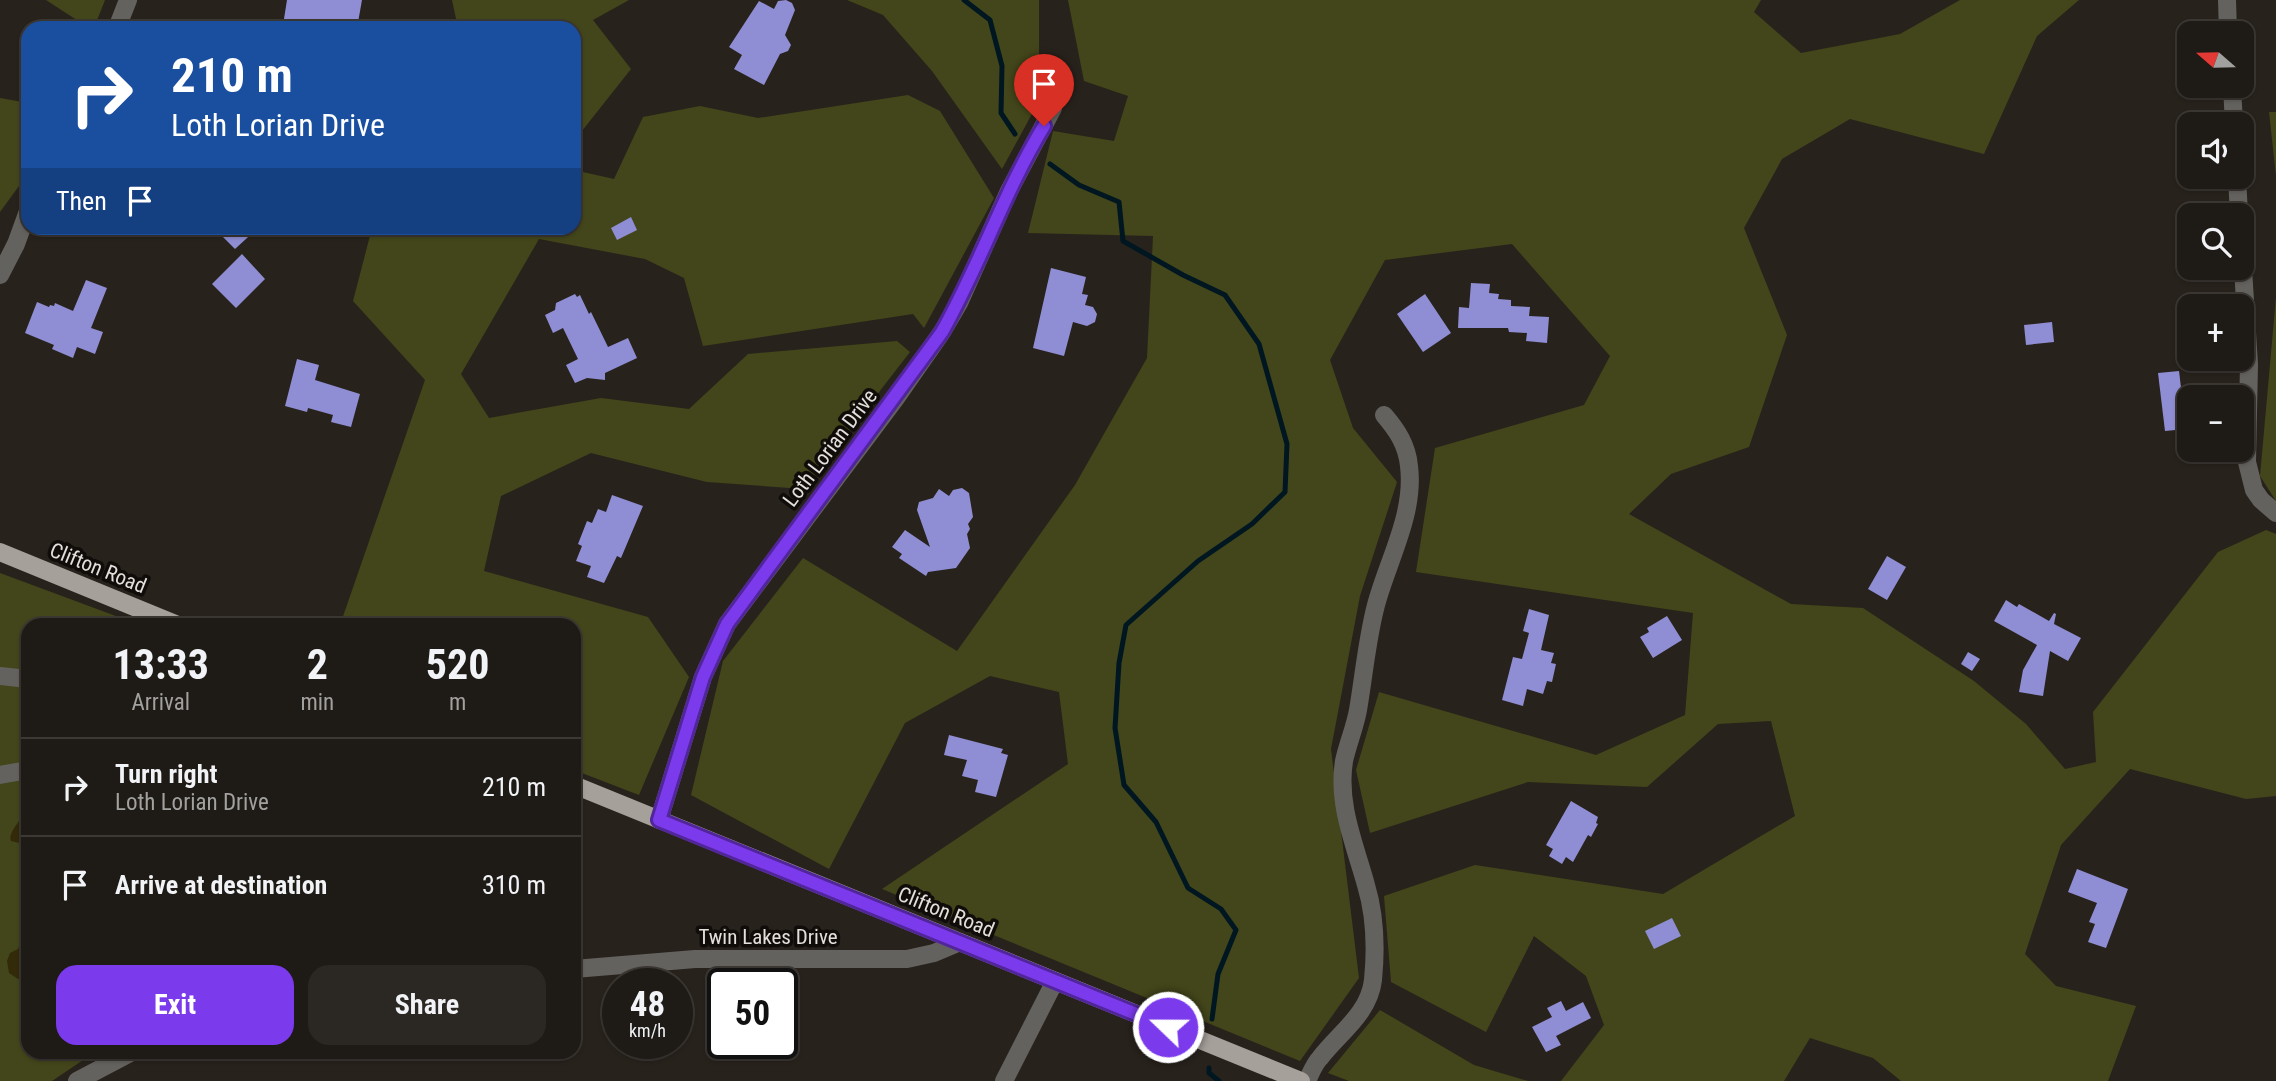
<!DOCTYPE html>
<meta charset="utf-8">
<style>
body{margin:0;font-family:"Roboto Condensed",sans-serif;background:#2b2722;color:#f1f3f6;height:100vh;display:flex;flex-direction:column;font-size:26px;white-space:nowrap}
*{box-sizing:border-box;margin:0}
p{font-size:23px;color:#a1a1a0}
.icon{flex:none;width:38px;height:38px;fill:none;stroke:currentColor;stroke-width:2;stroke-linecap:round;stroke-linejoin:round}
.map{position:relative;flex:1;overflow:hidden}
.drawer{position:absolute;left:21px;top:618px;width:560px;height:441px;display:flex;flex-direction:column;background:#1e1a15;border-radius:21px;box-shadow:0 2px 5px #0004,0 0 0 2px #3c3834}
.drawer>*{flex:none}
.guide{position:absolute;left:21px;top:21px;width:560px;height:214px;border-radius:21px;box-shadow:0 2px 5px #0004,0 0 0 2px #3c3834;background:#1a4fa0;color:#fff;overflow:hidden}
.needle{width:46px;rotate:290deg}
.buttons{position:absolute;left:2177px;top:21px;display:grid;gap:14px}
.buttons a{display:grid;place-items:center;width:77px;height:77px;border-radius:14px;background:#1e1a15;box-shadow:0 2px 5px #0004,0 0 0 2px #3c3834;font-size:35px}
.speed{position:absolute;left:602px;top:968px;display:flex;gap:14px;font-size:35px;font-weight:700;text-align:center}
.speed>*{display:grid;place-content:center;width:91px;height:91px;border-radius:50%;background:#1e1a15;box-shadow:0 2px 5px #0004,0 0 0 2px #3c3834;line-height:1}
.speed small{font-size:18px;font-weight:400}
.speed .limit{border:4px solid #111;border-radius:10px;background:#fff;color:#111}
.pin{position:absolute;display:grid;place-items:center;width:60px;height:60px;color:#fff;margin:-72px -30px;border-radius:50% 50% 50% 0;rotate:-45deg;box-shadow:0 0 7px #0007}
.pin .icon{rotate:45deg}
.me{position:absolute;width:77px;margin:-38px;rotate:292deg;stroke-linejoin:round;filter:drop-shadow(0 0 5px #0008)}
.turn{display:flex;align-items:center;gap:24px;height:147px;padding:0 35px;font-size:32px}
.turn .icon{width:91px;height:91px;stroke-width:2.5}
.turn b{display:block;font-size:49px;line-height:60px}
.then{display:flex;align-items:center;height:66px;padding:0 35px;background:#0003;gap:14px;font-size:26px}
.eta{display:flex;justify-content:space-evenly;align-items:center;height:119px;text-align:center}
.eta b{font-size:42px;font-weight:700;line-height:49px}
.primary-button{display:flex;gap:14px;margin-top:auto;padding:14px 35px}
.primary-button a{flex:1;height:80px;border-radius:21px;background:#7c3aed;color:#fff;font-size:28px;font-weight:700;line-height:80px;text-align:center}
.primary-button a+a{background:#2b2722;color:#f1f3f6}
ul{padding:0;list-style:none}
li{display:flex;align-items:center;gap:21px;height:98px;padding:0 35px;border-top:2px solid #3c3834}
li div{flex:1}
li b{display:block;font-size:26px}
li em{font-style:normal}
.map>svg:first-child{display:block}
.green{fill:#43461a}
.sand{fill:#322a09}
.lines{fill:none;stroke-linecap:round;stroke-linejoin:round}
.stream{stroke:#001721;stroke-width:5}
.building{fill:#8f8ed4}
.minor{stroke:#64625f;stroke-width:18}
.major{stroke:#a6a09a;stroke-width:18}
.route-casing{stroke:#51269a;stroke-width:18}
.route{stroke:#7c3aed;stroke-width:12}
.labels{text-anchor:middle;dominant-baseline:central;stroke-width:7;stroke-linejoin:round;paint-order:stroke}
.street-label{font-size:21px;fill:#e3dfdb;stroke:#0f0c0a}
</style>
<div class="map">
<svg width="2276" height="1081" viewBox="0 0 2276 1081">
<rect width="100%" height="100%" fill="#28221c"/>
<!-- green -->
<g class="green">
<polygon points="46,0 105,0 94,28 89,28"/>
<polygon points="452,0 629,0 593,20 631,69 574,141 574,28 458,28"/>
<polygon points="847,0 1039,0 1039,101 1002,169 932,71 883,15"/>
<polygon points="1068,0 1761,0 1754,12 1801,53 1900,34 1960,0 2079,0 2037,36 1984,154 1850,119 1782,159 1744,228 1787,335 1749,447 1671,474 1629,514 1791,604 1863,608 1974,681 2026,724 2065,769 2096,762 2093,712 2218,552 2266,530 2276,534 2276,796 2246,799 2130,769 2061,845 2025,954 2056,986 2136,1006 2108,1081 1901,1081 1873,1058 1810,1038 1784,1081 1561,1081 1604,1025 1586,976 1534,936 1486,1032 1391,982 1384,896 1475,865 1663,894 1795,816 1771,721 1718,724 1647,787 1528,782 1370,833 1356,770 1379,692 1596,755 1685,715 1693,613 1416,572 1435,448 1584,405 1610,356 1512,244 1385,260 1330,360 1353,428 1397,482 1360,596 1331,749 1359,978 1300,1061 882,889 1068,764 1059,692 990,676 905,723 829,869 691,795 723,661 803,558 957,651 1075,485 1147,358 1153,236 1028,233 1053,131 1114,141 1128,96 1084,81"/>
<polygon points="908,95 940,111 994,198 924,328 913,314 703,346 684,278 645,259 539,239 461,374 489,418 601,398 689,409 748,354 897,341 910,352 804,489 707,482 591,453 501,496 484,571 648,617 689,677 639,795 574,770 574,625 340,625 425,380 353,301 372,228 574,228 574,170 614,179 643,117 700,106 758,118"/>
<polygon points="0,98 28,103 28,167 27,175 0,212"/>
<polygon points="2269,112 2276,112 2276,176"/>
<polygon points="2276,297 2276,501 2260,476"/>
<polygon points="0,573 140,625 28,625 28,1052 95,1052 52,1081 0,1081"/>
<polygon points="1380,1010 1474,1065 1528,1081 1349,1081 1328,1073"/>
</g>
<!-- sand -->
<g class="sand">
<path d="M23,819L28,822V835L19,843L11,841C8,835 16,825 20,820Z"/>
<polygon points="28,928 28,980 18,979 9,973 7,961 10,953 18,949 24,931"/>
</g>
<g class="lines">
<!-- stream -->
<g class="stream">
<polyline points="964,0 990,20 1002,66 1001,113 1015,134"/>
<polyline points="1050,164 1079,185 1119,202 1123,241 1183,275 1225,295 1259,344 1287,444 1285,492 1252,524 1198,561 1126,625 1119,663 1115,728 1124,785 1156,822 1188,888 1221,909 1236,930 1218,974 1212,1019"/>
<polyline points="1209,1068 1209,1073 1219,1081"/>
</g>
</g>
<!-- building -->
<g class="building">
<polygon points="287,0 362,0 357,28 302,28 283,25"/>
<polygon points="786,0 792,3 795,10 785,35 791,45 788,51 780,54 764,85 734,69 742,55 729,47 759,1 774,9 778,1"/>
<polygon points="631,217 637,230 617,240 611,228"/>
<polygon points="214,228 258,228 235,249"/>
<polygon points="242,254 265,279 236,308 212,284"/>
<polygon points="1051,268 1086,277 1082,294 1088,295 1085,305 1093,307 1097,314 1095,322 1087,326 1073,322 1064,356 1033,348"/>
<polygon points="86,280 107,288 91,328 103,332 95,354 77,347 73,358 52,349 54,345 25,333 37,302 49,307 50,305 54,306 55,303 73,311"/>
<polygon points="1471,283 1490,284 1489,293 1499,294 1498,299 1511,300 1511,306 1530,307 1529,316 1549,317 1547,343 1526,341 1527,333 1509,332 1508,328 1458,328 1459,307 1469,308"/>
<polygon points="575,294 577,297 580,295 589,314 591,312 608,347 628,338 637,358 605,373 605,380 587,378 575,383 566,365 578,359 563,328 553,333 545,315 555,310 556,303"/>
<polygon points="1425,294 1451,333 1423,352 1397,314"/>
<polygon points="2052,322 2054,342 2026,345 2024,325"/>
<polygon points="297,359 319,365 315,380 360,394 351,427 331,422 333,415 308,408 307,412 285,406"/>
<polygon points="2179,371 2186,429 2165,431 2158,373"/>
<polygon points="962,488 969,493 973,517 968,524 970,529 967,534 970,548 956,568 928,572 926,576 899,558 902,554 892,547 905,530 930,547 917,510 919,502 933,498 939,489 949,496 953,490"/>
<polygon points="612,495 643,506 621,558 617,556 604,583 587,577 591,566 576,561 582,546 578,544 587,521 592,523 598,509 606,512"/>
<polygon points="1887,556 1906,567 1887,600 1868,589"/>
<polygon points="2006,600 2017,607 2019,604 2049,621 2054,613 2056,614 2054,624 2081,638 2068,661 2050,651 2043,696 2019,692 2023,670 2037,645 1994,621"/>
<polygon points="1529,609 1549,615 1541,650 1554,653 1551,663 1556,664 1552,682 1547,681 1543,694 1527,689 1523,706 1502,700 1513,657 1522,659 1529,633 1523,631"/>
<polygon points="1667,616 1682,640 1653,658 1640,637 1649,632 1647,628"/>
<polygon points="1968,652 1980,659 1972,671 1961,664"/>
<polygon points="949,735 1003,749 1001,753 1008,755 996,797 975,792 978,780 962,776 967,760 944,755"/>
<polygon points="1571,801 1598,817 1596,823 1598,824 1591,837 1588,835 1573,862 1566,857 1562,864 1549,856 1553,849 1546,845"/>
<polygon points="2077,869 2128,889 2106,948 2088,942 2095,924 2089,922 2097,903 2068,892"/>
<polygon points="1672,918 1681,936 1654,949 1645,931"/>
<polygon points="1561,1001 1566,1011 1583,1002 1591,1018 1556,1036 1561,1045 1546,1052 1532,1027 1552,1017 1547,1008"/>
</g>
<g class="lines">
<!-- minor -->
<g class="minor">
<polyline points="2227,0 2228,33"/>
<polyline points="117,28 128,0"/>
<polyline points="2232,86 2234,124"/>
<polyline points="2237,177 2239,215"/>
<polyline points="2242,253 2249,364 2247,462 2254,490 2261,500 2276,513"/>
<polyline points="0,275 16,244 28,211"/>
<polyline points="0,676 28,679"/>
<polyline points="0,775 28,770"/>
<polyline points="659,820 703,677 727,624 896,398 942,332 959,303 1009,191 1053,108"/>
<polyline points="574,969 695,959 907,959 934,953 960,942"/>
<polyline points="77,1081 132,1052"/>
<polyline points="1004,1081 1055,981"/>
<path d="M1307,1081C1311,1073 1314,1064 1320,1058C1339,1033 1369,1014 1373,980C1376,950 1375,915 1366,885C1355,845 1337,804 1344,761C1348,743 1355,727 1358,710C1364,675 1367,639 1376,605C1388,560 1415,514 1409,466C1407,445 1397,430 1384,415"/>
</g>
<!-- major -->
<g class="major">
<polyline points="0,552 178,625"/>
<polyline points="574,785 1301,1081"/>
</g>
</g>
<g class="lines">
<defs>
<path id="route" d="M1044,126C1004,192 980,265 942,332L727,624L703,677L659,820L1168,1027"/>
</defs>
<!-- route casing -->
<use href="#route" class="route-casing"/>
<!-- route -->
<use href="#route" class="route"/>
</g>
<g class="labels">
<!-- street labels -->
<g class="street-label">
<text transform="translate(830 448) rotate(-53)">Loth Lorian Drive</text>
<text transform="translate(98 568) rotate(22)">Clifton Road</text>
<text transform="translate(946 912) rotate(22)">Clifton Road</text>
<text x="768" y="937">Twin Lakes Drive</text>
</g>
</g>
</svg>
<div class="buttons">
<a><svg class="needle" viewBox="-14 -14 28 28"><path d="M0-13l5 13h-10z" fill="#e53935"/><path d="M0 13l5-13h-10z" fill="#a1a1a0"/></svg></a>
<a><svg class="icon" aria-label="sound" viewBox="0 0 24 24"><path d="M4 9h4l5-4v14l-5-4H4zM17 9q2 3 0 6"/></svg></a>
<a><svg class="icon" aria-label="search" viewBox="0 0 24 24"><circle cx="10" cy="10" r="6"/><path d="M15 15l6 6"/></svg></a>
<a>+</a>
<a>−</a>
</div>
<div class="speed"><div>48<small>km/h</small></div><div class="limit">50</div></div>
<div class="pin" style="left:1044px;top:126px;background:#d93025"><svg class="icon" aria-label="arrive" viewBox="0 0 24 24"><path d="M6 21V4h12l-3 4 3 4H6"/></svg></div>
<svg class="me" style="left:1168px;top:1027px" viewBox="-20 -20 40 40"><circle r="17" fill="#7c3aed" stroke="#fff" stroke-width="3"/><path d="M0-11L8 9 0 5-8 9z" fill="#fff"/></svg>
<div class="guide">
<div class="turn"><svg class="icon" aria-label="right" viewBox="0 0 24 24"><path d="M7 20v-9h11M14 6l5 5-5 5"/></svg><div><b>210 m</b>Loth Lorian Drive</div></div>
<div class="then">Then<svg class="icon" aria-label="arrive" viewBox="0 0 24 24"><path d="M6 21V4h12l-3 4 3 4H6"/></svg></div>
</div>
<section class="drawer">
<div class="eta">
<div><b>13:33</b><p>Arrival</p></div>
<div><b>2</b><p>min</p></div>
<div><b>520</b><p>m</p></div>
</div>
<ul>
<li><svg class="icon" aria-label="right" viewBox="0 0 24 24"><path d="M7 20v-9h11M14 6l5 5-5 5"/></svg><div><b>Turn right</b><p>Loth Lorian Drive</p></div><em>210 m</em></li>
<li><svg class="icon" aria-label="arrive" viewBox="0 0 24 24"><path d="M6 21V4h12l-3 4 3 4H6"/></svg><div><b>Arrive at destination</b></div><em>310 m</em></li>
</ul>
<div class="primary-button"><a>Exit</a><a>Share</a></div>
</section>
</div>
